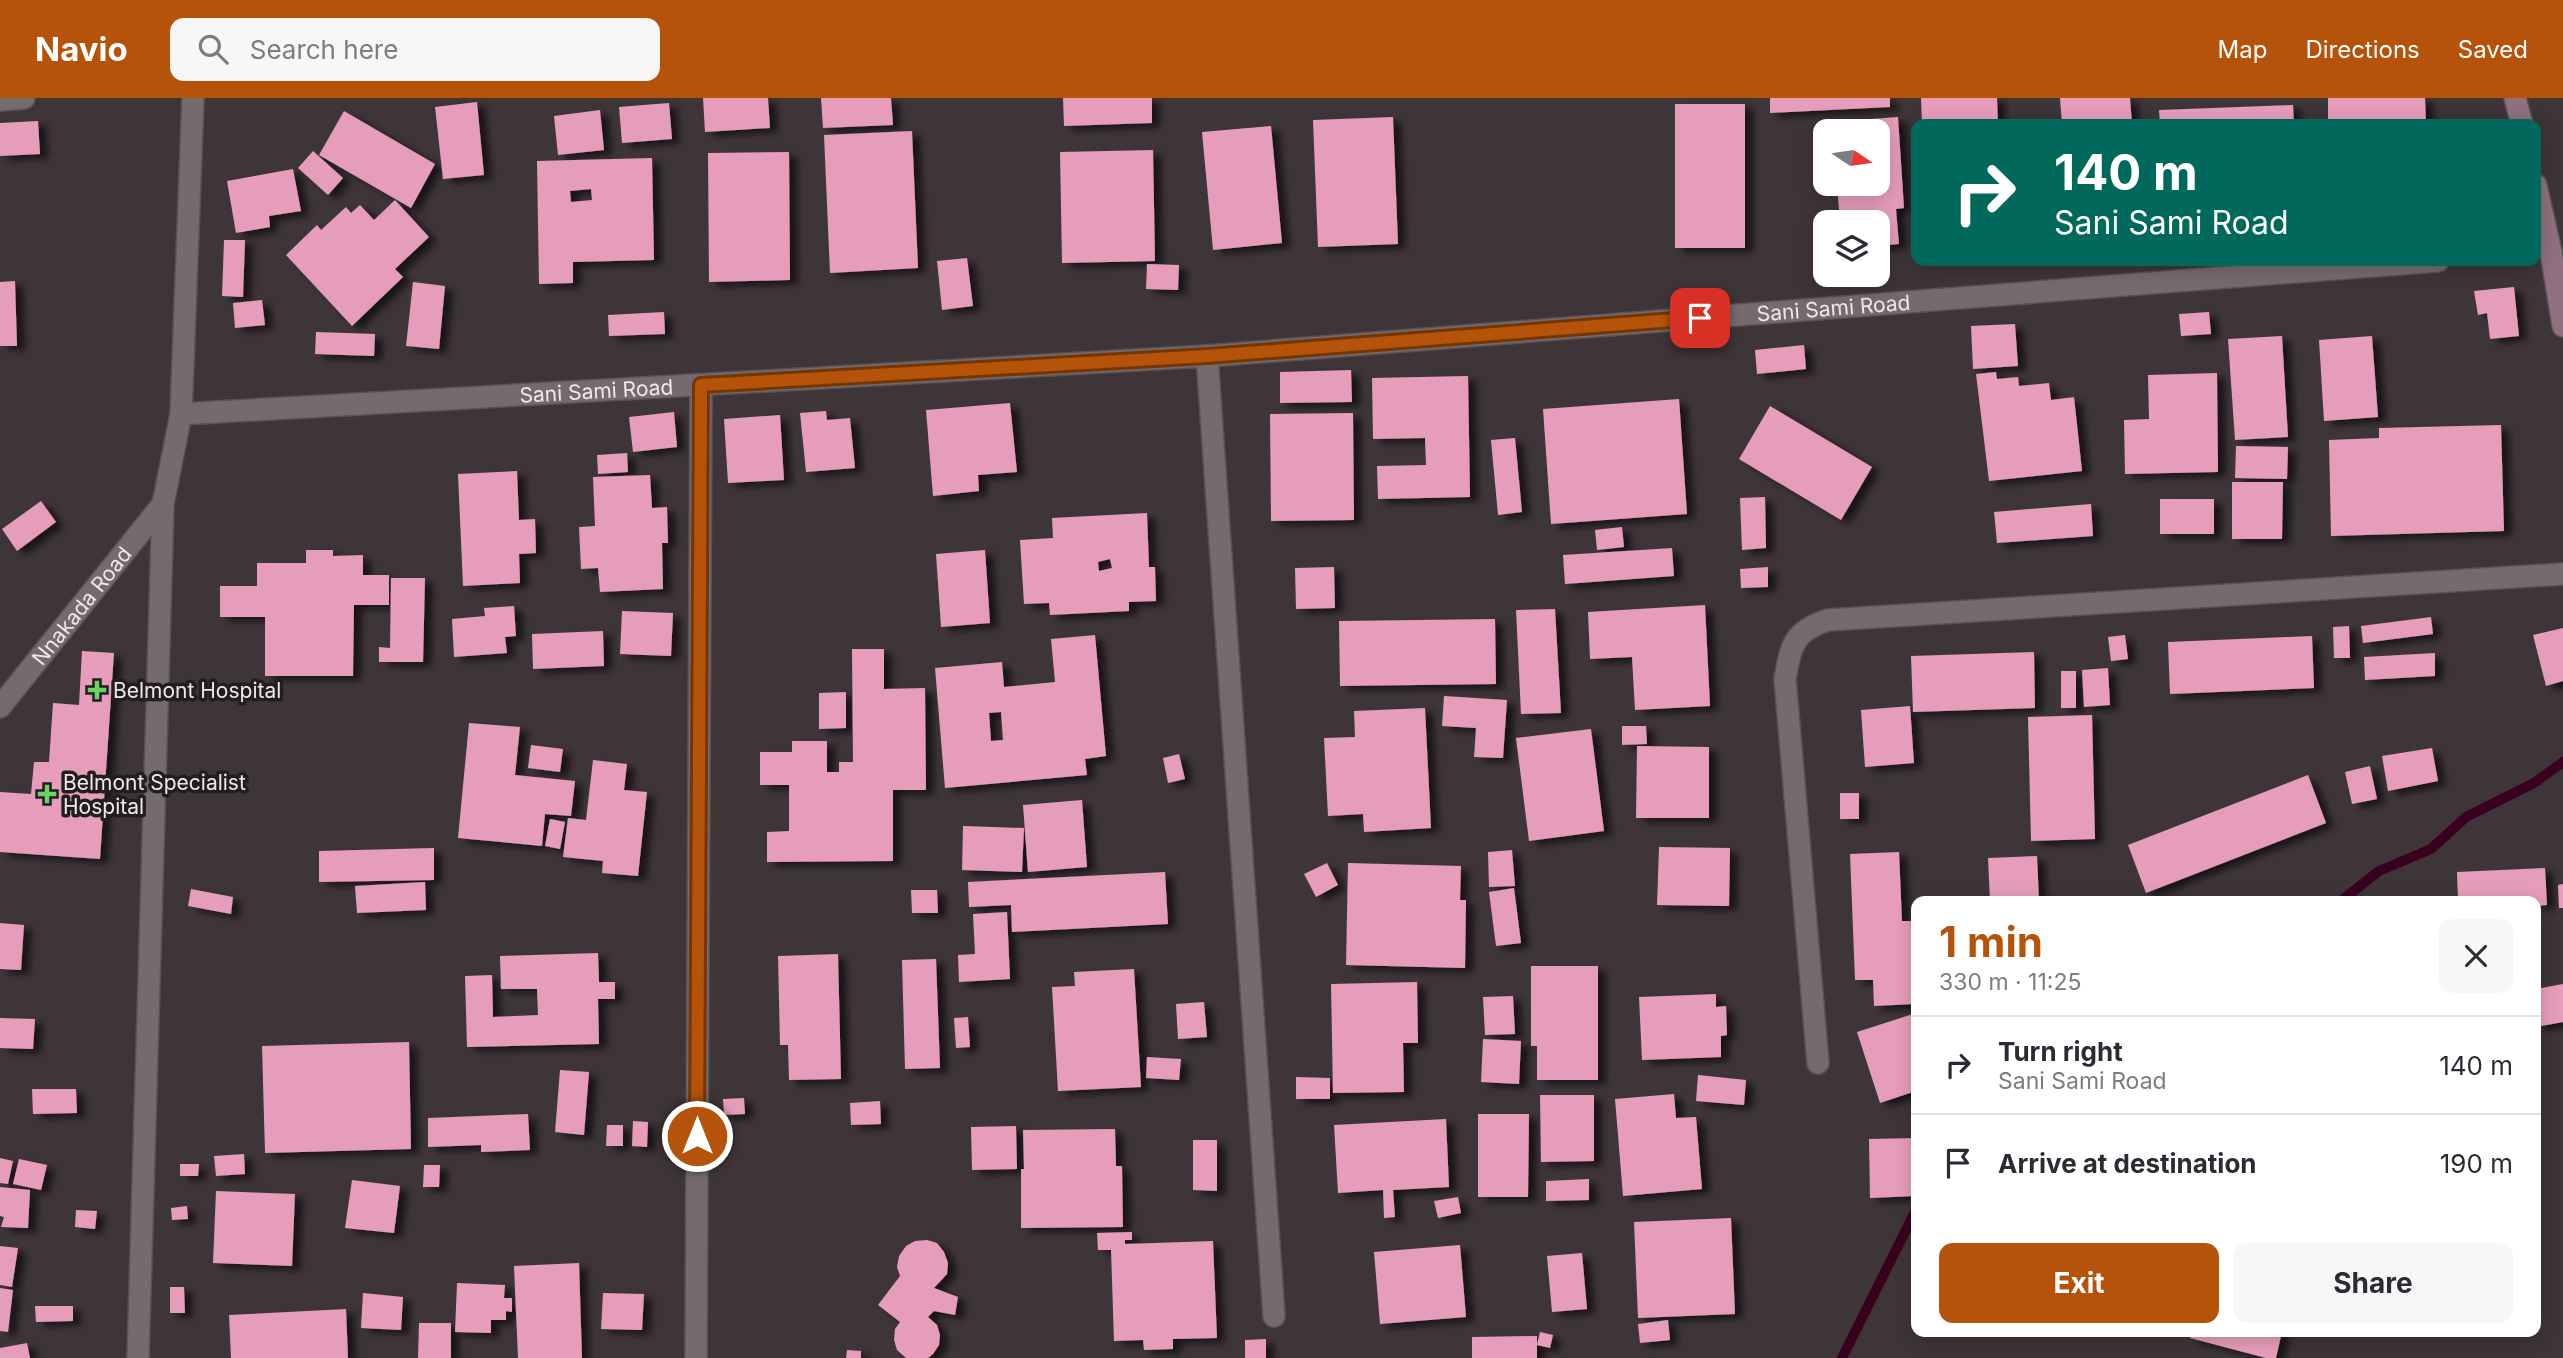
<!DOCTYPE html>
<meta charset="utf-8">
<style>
body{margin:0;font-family:Inter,sans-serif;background:#f7f7f7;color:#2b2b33;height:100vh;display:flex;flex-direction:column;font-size:26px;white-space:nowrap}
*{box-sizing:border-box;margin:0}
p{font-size:23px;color:#7c7c81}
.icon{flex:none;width:38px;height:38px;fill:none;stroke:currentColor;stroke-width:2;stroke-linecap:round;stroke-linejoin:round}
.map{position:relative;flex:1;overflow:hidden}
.side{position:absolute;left:1911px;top:798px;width:630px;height:441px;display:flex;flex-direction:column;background:#fff;border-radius:14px;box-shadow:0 4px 18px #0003}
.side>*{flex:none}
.guide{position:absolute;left:1911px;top:21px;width:630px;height:147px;border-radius:14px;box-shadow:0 4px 18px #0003;background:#00695c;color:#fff;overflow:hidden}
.needle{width:46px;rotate:103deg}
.tools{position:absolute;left:1813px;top:21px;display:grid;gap:14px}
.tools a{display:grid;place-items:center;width:77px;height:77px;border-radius:14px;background:#fff;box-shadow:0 4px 18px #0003;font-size:35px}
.pin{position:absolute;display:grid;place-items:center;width:60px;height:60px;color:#fff;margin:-30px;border-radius:14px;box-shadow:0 4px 10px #0006}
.me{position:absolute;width:77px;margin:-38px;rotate:0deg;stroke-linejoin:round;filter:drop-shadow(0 0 5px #0008)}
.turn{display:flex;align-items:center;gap:24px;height:147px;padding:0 28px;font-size:32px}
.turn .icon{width:91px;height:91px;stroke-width:2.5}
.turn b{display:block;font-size:49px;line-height:60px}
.round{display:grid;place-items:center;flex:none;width:74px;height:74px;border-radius:14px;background:#f7f7f7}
.overview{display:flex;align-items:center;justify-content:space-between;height:119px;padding:0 28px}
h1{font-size:42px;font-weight:700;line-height:52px;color:#b45309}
.cta{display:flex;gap:14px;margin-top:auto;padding:14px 28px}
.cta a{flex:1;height:80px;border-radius:14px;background:#b45309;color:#fff;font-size:28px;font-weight:700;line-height:80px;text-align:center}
.cta a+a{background:#f7f7f7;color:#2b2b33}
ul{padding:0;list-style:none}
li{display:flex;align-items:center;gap:21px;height:98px;padding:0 28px;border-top:2px solid #e1e1e2}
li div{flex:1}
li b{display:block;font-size:26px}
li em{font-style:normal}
header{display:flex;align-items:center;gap:42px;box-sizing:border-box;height:98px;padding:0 35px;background:#b45309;color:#fff}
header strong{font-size:33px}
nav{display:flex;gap:38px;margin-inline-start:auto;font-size:24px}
.search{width:490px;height:63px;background:#f7f7f7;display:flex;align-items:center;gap:18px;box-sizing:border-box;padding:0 24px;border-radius:14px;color:#7c7c81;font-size:26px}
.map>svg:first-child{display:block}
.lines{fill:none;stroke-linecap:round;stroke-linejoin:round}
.stream{stroke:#3a0020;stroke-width:10}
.building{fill:#e69dbb;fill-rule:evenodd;filter:url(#shadow)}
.street-casing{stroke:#595255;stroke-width:24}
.secondary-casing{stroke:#595255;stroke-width:24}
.street{stroke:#756b6f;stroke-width:21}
.secondary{stroke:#90707e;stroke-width:21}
.route-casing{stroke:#753606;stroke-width:18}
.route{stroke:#b45309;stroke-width:12}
.poi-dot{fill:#69d464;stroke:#221e1f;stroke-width:2.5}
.labels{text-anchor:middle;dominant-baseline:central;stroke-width:7;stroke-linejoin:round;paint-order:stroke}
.street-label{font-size:21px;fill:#eee8ea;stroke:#221e1f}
.poi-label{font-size:21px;fill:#eee8ea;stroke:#221e1f;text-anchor:start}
</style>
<header>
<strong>Navio</strong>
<div class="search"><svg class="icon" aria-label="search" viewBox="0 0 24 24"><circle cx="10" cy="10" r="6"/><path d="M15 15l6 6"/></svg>Search here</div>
<nav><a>Map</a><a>Directions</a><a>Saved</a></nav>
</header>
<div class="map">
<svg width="2563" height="1260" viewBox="0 0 2563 1260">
<defs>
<filter id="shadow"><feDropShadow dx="8" dy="4.5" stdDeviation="3.5" flood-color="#0009"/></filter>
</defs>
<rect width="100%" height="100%" fill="#3e3538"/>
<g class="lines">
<!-- stream -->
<g class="stream">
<polyline points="2341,803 2379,773 2431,751 2466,719 2534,685 2563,664"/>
<polyline points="1842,1260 1916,1112"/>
</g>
</g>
<!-- building -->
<g class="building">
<polygon points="703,0 768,0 770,30 705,34"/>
<polygon points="821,0 891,0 893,27 823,30"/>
<polygon points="1063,0 1152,0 1152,25 1064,28"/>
<polygon points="1770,0 1890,0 1890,9 1770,15"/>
<polygon points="1921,0 1997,0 1998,26 1922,26"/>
<polygon points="2060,0 2130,0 2132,26 2062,26"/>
<polygon points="2328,0 2425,0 2426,26 2328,26"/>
<polygon points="477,4 484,77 443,81 435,9"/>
<polygon points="669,5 672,41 622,45 619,9"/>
<rect x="1675" y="6" width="70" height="144"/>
<polygon points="2293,7 2294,26 2160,26 2159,12"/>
<polygon points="600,12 604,52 558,57 554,18"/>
<polygon points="344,13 435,66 411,110 319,57"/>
<polygon points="1393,19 1398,146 1318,149 1313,22"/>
<polygon points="1898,19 1904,110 1896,111 1899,146 1878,148 1878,124 1840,124 1837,86 1878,86 1878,33 1834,33 1833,24"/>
<polygon points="38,23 40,56 0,58 0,25"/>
<polygon points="1271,28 1282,145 1213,152 1202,34"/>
<polygon points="912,33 918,170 830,175 824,37"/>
<polygon points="1153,52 1155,163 1062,165 1060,54"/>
<polygon points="313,53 343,80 328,97 298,70"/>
<polygon points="789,54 790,182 709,184 708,55"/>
<path d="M652,60L654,162L573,164V185L539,186L537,63ZM591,91L592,102L571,104L570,93Z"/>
<polygon points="293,71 301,113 269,118 270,129 236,135 227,83"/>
<polygon points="395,102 429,139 395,171 403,179 352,228 286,157 317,127 321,132 346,109 351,115 360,107 374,122"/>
<polygon points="224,142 245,142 243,199 222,198"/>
<polygon points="967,160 973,208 942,212 937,163"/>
<polygon points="1147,166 1179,167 1178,192 1146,191"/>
<polygon points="15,183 17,248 0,248 0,184"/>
<polygon points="413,184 445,188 439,251 406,248"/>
<polygon points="2514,189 2519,238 2490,241 2487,215 2478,217 2474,193"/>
<polygon points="262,202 265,227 235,230 233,205"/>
<polygon points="664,214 665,236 609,238 608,217"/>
<polygon points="2209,214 2211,236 2181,238 2179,216"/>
<polygon points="2015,226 2018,268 1973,271 1971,228"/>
<polygon points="316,234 375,236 374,258 315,256"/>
<polygon points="2282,238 2288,339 2235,342 2228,241"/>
<polygon points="2372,238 2378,319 2324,323 2319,242"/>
<polygon points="1804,247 1806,271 1757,276 1755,252"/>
<polygon points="1351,272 1352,304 1280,305 1280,274"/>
<polygon points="1996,274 1997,281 2018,279 2019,288 2049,285 2051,302 2074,299 2082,373 1989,383 1976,276"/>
<polygon points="2217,275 2218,374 2125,376 2124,322 2149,321 2148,277"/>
<polygon points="1468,278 1470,399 1378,401 1377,368 1426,367 1425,340 1373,341 1372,280"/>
<polygon points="1679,301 1687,416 1551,426 1543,311"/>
<polygon points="1010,305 1017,374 978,377 979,393 933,398 926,312"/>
<polygon points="1770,308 1872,369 1841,422 1739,361"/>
<polygon points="826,313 827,322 850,320 855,370 806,374 800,315"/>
<polygon points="674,314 677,349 633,354 629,319"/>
<polygon points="1353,315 1354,422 1271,423 1270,316"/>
<polygon points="780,317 784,382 728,385 724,321"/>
<polygon points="2501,327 2504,433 2331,438 2329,342 2379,340 2379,330"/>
<polygon points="1515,340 1522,414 1498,417 1491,342"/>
<polygon points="2236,348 2288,349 2287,381 2235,380"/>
<polygon points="627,355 628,374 598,376 597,357"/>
<polygon points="517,373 519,422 535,421 536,455 519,456 520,485 463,488 458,376"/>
<polygon points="650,377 652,410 667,409 668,445 662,445 663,491 600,494 598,470 581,471 579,429 595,428 593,379"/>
<polygon points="2232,384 2283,384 2282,441 2232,441"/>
<polygon points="1765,399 1766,450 1742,452 1740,400"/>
<rect x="2160" y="401" width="54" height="35"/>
<polygon points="41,403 56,424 17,453 2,431"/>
<polygon points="2091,406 2093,438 1997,445 1994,414"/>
<path d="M1147,415L1149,469H1155L1156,503L1129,504V513L1050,517L1049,505L1024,506L1020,442L1053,440L1052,420ZM1110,461L1112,470L1099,473L1098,464Z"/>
<polygon points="1622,429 1624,449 1597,452 1595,432"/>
<polygon points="1672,450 1674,478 1565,486 1563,457"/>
<polygon points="306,452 333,452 333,458 363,457 363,477 389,477 389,507 354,507 353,578 265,578 265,519 220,519 220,488 257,488 257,465 306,465"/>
<polygon points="985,452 990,525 941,529 936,456"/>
<polygon points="1334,469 1335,510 1296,511 1295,470"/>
<polygon points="1768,469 1768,489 1741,490 1740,471"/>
<polygon points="391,480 425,480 423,564 379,564 379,549 390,550"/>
<polygon points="1705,507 1710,608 1635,612 1632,559 1590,561 1588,514"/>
<polygon points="514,508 516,538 505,539 507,555 454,559 452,521 485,518 484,510"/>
<polygon points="1555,511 1561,615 1521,616 1516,512"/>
<polygon points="622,513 673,515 671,558 620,556"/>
<polygon points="2431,519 2433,536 2363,545 2361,528"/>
<polygon points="1495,521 1496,586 1340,588 1339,523"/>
<polygon points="2349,528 2350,560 2334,560 2333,529"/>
<polygon points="2563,530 2563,583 2546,588 2533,537"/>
<polygon points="603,533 604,568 533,571 532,536"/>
<path d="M1095,537L1106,658L1085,661L1087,677L945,690L935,570L1002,564L1004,589L1055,584L1051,541ZM1001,614L1003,642L991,643L989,615Z"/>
<polygon points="2125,537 2128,561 2111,563 2108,539"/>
<polygon points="2312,538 2314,590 2170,596 2168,544"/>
<polygon points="852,551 884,551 884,591 925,590 926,692 893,692 893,763 767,764 767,734 789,733 789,687 760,687 760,654 792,654 792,643 827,643 827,674 839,674 839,664 853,664"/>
<polygon points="82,553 114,555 100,761 0,754 0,694 31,696 34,664 49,664 53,605 79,607"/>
<polygon points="2034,554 2035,610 1913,614 1911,558"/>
<polygon points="2435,555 2435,578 2365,582 2364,559"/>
<polygon points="2108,570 2110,607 2084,609 2082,572"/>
<rect x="2061" y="573" width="15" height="37"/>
<polygon points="846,594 846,630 819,631 819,595"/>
<polygon points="1444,598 1507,602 1503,660 1474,659 1476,630 1442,628"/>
<polygon points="1910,608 1914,665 1865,669 1861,612"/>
<polygon points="1425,610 1431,730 1364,734 1363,716 1328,718 1324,640 1355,639 1354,613"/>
<polygon points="2092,617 2095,741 2031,743 2028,619"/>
<polygon points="469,625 520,629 515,677 575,683 571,718 545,716 542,748 458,740"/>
<polygon points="1622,628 1646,628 1647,646 1622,647"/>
<polygon points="1591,631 1604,733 1529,743 1516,640"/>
<polygon points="531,647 563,651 560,674 528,670"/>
<polygon points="1637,648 1709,649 1709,720 1636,720"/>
<polygon points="2432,650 2438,683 2388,693 2382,658"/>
<polygon points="1179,656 1185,681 1168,685 1163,660"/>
<polygon points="593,662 627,666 624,692 647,694 638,778 602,775 603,763 563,759 568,720 586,722"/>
<polygon points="2370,668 2377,701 2352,706 2345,674"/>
<polygon points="2308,677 2326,725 2146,795 2128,747"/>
<rect x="1840" y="695" width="19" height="26"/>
<polygon points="1082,702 1087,769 1028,774 1023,707"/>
<polygon points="550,721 565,724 560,751 545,748"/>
<polygon points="963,728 1024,730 1022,774 962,772"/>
<polygon points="1659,749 1730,750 1729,808 1657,807"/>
<polygon points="434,750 434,782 319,784 319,753"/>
<polygon points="1512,752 1515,788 1489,789 1488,754"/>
<polygon points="1899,754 1902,823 1916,823 1916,864 1913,865 1915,906 1874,908 1873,882 1855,882 1850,756"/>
<polygon points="2037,758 2039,803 1990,803 1988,760"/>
<polygon points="1327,765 1338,787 1316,799 1304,776"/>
<polygon points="1348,765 1461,768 1460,802 1466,802 1465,870 1346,867"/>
<polygon points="2545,770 2547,807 2536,808 2536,803 2458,803 2457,774"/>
<polygon points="1165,774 1168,826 1012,834 1011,807 969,809 968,784"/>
<polygon points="425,784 426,812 357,815 355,788"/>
<polygon points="2563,786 2563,810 2559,810 2558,787"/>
<polygon points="1514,790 1521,845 1496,848 1489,794"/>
<polygon points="191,791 233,799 231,816 188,808"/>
<polygon points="911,792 937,792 938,815 912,815"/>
<polygon points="1007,814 1010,881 959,884 958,857 975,856 973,816"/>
<polygon points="0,825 24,827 21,872 0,871"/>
<polygon points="598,855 599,884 615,884 615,901 598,901 599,946 467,949 465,878 492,877 493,919 538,917 537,891 501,891 500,858"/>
<polygon points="838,856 841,981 789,982 788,947 780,947 778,858"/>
<polygon points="936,861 940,970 905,971 902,862"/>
<polygon points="1531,868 1598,868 1598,982 1537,982 1537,948 1531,948"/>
<polygon points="1134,871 1141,989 1058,993 1052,889 1075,888 1074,874"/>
<polygon points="1417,884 1418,945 1403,945 1404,994 1333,995 1331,886"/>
<polygon points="2563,886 2563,924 2536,929 2536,891"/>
<polygon points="1716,896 1716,909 1726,908 1727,937 1721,938 1721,959 1642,962 1639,899"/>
<polygon points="1513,898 1515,936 1485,937 1483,899"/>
<polygon points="1204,904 1207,939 1178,941 1176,906"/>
<polygon points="1916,915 1916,993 1880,1005 1857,934"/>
<polygon points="968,919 970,949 956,950 954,920"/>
<polygon points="0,920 35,921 33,951 0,950"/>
<polygon points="1483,941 1521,943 1519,986 1481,984"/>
<polygon points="409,944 411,1051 265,1055 262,948"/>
<polygon points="1147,959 1181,961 1179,982 1146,980"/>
<polygon points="560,972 589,974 584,1037 555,1034"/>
<polygon points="1698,977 1746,982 1744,1007 1696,1003"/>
<polygon points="1296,979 1330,980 1330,1001 1296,1001"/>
<polygon points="32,991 76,991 77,1015 33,1016"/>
<polygon points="1674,996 1676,1020 1696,1019 1702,1091 1623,1098 1615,1001"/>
<polygon points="1540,997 1594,997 1594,1063 1541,1064"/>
<polygon points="744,1000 745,1016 724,1017 723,1001"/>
<polygon points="880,1003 881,1026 851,1027 850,1005"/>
<polygon points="528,1016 530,1052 481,1054 481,1047 428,1049 428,1020"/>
<polygon points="1478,1016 1529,1016 1528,1099 1478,1099"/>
<polygon points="1446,1021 1449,1089 1393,1092 1395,1119 1384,1120 1383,1092 1338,1095 1334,1027"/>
<polygon points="633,1023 648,1024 647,1049 632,1048"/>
<polygon points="607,1027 623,1027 623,1048 606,1048"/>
<polygon points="1016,1028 1017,1071 972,1072 971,1029"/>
<polygon points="1115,1031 1116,1068 1122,1068 1123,1129 1021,1130 1021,1071 1024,1071 1023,1032"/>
<polygon points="1916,1040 1916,1098 1870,1100 1869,1041"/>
<polygon points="1193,1042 1217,1042 1217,1093 1193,1092"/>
<polygon points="244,1056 245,1076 216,1078 214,1058"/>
<polygon points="0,1060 13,1063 8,1086 0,1085"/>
<polygon points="19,1061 47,1067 41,1092 13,1086"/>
<polygon points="180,1066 199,1066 198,1078 180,1078"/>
<polygon points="424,1067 440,1067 439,1089 423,1089"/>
<polygon points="1589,1081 1589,1102 1546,1103 1546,1083"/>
<polygon points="352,1082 400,1088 394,1135 345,1130"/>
<polygon points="0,1089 30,1092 28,1130 1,1129 4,1119 0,1118"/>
<polygon points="216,1093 295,1096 292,1168 213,1165"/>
<polygon points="1458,1099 1461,1115 1438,1120 1434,1103"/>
<polygon points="187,1108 188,1121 172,1122 171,1110"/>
<polygon points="76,1112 97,1113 95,1131 75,1129"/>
<polygon points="1731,1120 1735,1216 1638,1220 1634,1124"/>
<polygon points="1132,1134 1132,1142 1125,1142 1125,1146 1213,1143 1217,1240 1173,1241 1173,1251 1144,1252 1143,1242 1114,1243 1111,1152 1098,1152 1097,1135"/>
<polygon points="927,1142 937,1145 944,1154 948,1165 947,1176 934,1190 958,1199 955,1217 934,1213 928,1219 937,1227 940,1237 939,1247 933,1256 928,1260 906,1260 897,1252 894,1242 895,1231 900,1224 878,1207 900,1178 897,1169 899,1158 906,1148 915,1143"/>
<polygon points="1460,1147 1466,1219 1380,1226 1374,1154"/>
<polygon points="0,1148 18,1150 12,1189 0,1187"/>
<polygon points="1582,1155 1587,1211 1552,1214 1547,1158"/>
<polygon points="579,1165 582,1260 518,1260 514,1168"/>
<polygon points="457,1185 505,1187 504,1200 512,1200 512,1214 506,1213 506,1222 491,1222 491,1235 455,1234"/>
<polygon points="170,1189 184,1189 185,1215 170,1215"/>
<polygon points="0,1190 13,1192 8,1234 0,1233"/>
<polygon points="363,1195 403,1199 401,1232 361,1230"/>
<polygon points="603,1195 644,1196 642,1232 601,1231"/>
<polygon points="35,1208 73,1208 73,1223 36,1224"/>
<polygon points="346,1211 348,1260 231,1260 229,1217"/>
<polygon points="1668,1222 1670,1242 1640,1245 1638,1226"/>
<polygon points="419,1225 451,1225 451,1260 418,1260"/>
<polygon points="1540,1234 1553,1237 1550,1250 1537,1247"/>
<polygon points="2192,1234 2282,1234 2276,1260 2266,1260 2190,1240"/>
<polygon points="1537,1238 1537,1260 1472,1260 1472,1239"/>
<polygon points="1266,1241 1266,1260 1245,1260 1245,1242"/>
<polygon points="27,1245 30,1260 0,1260 0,1250"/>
<polygon points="847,1252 861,1253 861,1260 846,1260"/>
</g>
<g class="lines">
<defs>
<g id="street">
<polyline points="0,2 24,0"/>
<polyline points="1207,258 1274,1218"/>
<path id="s1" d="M181,316L1207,258L2438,163"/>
<path id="s2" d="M0,609L163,406"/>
<path d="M1818,965L1785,581C1791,548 1793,533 1828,522L2563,476"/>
<polyline points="138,1260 163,406 181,316 193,0"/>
<polyline points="696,1260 701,287"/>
</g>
<g id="secondary">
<polyline points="2515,0 2522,26"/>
<polyline points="2536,87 2551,154 2563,228"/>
</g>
</defs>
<!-- street casing -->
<use href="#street" class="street-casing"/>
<!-- secondary casing -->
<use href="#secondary" class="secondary-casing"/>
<!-- street -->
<use href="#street" class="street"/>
<!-- secondary -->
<use href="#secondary" class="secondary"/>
</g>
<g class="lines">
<defs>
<polyline id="route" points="697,1038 701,287 1207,258 1700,220"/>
</defs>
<!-- route casing -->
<use href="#route" class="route-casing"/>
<!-- route -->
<use href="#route" class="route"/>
</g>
<!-- markers -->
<g class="poi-dot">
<path d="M93.5 581.5h7v7h7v7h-7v7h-7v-7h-7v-7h7z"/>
<path d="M43.5 685.5h7v7h7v7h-7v7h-7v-7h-7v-7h7z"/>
</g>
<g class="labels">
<!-- street labels -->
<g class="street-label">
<text stroke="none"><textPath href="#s1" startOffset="1656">Sani Sami Road</textPath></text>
<text stroke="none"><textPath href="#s1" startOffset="416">Sani Sami Road</textPath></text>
<text stroke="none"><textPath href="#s2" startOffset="130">Nnakada Road</textPath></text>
</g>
<!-- poi labels -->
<g class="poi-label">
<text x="113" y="592">Belmont Hospital</text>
<text x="63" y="684">Belmont Specialist<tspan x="63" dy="24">Hospital</tspan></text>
</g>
</g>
</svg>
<div class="tools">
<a><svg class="needle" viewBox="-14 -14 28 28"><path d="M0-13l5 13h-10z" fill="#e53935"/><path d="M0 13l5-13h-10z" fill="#7c7c81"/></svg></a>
<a><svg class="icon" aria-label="layers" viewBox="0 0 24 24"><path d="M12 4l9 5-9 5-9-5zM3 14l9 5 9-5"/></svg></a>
</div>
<div class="pin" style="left:1700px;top:220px;background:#d93025"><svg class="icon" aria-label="arrive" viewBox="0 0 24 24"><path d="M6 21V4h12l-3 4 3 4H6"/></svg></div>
<svg class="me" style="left:697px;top:1038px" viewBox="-20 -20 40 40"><circle r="17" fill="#b45309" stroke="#fff" stroke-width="3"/><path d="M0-11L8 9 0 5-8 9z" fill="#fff"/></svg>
<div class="guide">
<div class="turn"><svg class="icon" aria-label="right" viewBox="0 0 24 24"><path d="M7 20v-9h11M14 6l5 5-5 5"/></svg><div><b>140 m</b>Sani Sami Road</div></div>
</div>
<section class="side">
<div class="overview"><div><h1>1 min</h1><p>330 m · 11:25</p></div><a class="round"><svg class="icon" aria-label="close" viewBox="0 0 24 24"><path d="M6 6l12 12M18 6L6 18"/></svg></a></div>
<ul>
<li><svg class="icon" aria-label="right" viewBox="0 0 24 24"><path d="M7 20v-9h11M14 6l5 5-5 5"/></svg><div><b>Turn right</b><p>Sani Sami Road</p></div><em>140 m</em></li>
<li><svg class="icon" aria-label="arrive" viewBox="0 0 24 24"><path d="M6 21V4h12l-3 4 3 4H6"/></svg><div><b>Arrive at destination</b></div><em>190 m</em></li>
</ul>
<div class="cta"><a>Exit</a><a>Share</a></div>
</section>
</div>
